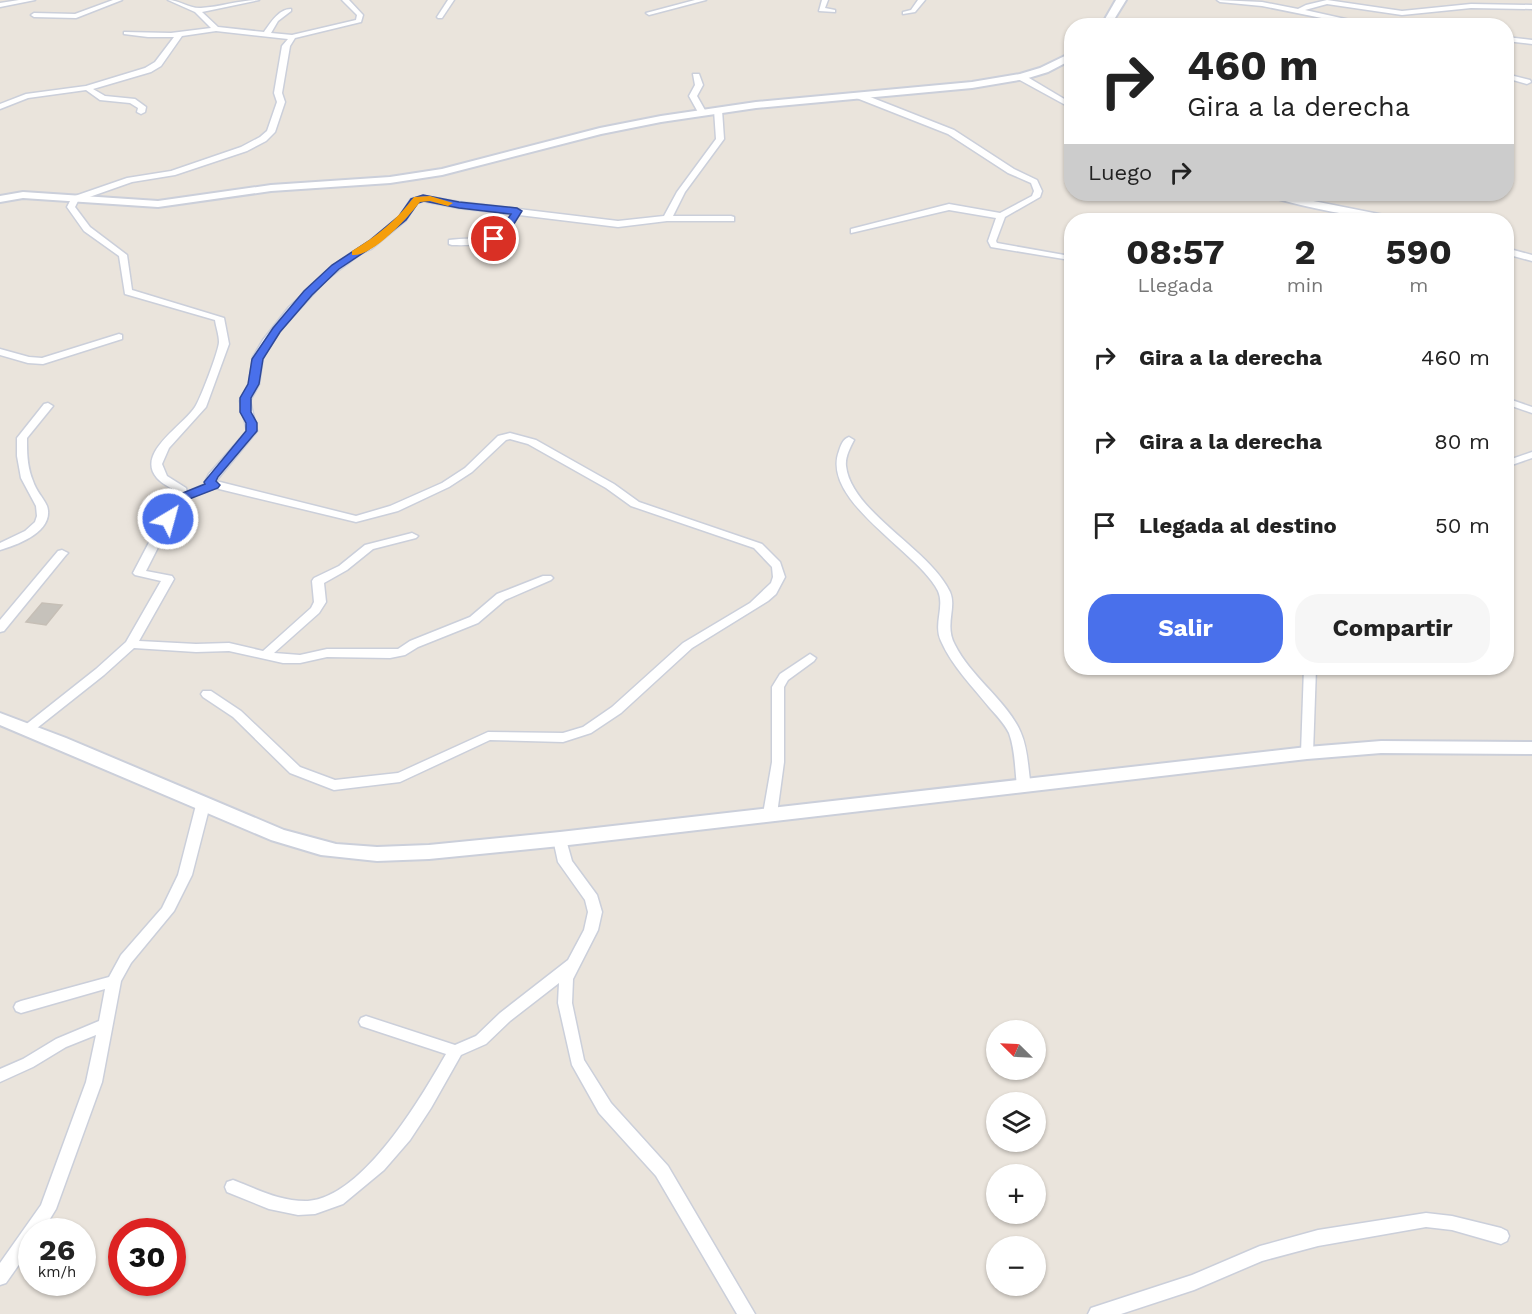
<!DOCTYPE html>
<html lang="es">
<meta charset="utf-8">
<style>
body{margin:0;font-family:"Work Sans",sans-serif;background:#f6f6f6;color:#222;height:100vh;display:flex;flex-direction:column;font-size:22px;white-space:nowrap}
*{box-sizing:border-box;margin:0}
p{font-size:20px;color:#767676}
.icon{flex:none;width:33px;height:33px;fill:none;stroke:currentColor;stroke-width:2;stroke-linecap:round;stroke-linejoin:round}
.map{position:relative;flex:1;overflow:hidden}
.side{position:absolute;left:1064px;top:213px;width:450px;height:462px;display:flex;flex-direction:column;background:#fff;border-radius:24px;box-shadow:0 2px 4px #0004}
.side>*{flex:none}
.top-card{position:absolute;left:1064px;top:18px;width:450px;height:183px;border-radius:24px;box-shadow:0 2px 4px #0004;background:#fff;color:#222;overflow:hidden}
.needle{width:39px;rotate:294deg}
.buttons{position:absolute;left:986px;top:1020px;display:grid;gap:12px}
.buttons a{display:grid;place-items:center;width:60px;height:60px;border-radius:50%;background:#fff;box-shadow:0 2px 4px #0004;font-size:30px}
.speed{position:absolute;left:18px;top:1218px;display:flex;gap:12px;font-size:30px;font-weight:700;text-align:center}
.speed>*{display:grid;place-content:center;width:78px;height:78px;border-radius:50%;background:#fff;box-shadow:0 2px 4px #0004;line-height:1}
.speed small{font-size:15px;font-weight:400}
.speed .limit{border:9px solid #d22;background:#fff;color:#111}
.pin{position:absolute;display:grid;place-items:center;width:51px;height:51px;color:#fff;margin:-26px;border:3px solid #fff;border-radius:50%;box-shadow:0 2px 6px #0007}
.me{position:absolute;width:66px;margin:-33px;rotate:37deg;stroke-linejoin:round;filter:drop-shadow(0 0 4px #0008)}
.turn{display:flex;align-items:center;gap:21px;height:126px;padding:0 24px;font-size:27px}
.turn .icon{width:78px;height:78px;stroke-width:2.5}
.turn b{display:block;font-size:42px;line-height:51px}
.then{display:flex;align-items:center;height:57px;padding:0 24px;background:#0003;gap:12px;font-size:22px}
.eta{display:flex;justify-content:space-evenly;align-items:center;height:102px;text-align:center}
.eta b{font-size:36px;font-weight:700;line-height:42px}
.button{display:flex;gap:12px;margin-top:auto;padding:12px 24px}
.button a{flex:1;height:69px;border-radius:24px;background:#4970eb;color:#fff;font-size:24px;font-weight:700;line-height:69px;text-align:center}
.button a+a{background:#f6f6f6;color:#222}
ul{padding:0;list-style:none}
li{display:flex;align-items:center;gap:18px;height:84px;padding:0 24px}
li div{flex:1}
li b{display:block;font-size:22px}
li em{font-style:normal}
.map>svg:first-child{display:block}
.building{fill:#c6c2bb;stroke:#c6bfb6;stroke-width:1.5}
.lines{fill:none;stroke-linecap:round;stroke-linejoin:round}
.street-casing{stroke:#cbcfda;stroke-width:3}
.secondary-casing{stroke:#cbcfda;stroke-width:4}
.street{fill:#fff;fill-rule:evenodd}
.secondary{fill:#fff;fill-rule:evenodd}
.route{fill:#4970eb;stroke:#2f4999;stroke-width:1.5}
.slow{fill:#f59e0b}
</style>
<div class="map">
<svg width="1532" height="1314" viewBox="0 0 1532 1314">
<rect width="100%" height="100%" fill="#eae4dc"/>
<!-- building -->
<polygon class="building" points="42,603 62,605 46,625 26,622"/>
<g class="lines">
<defs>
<g id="street">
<polygon points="19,0 35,0 0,7 0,3"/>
<polygon points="113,0 122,0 76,18 34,17 31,15 34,13 75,14"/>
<path d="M168,0C179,0 190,9 201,8C221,7 239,0 259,0L202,12L218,27L264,32C271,22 279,9 291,9V11L278,21L271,33L292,35L356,20L357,15L342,0H349L363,15L361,22L295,38L290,46L282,93L285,102L275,132L266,141L247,151L175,175L132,182L78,201L75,207L90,227L127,255L132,290L224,318L229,344L206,407L169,448L162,464L167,476L186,488L187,492L206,484L205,482L209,474L247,431L240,401L249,384L253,357L263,340L289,307L338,262L370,241L400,216L411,199L423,196L459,202L618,221L664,216L677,192L716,139L714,110L718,108L722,110L724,139L685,192L673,216H731L734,217V221H667L618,227L519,215C501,243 484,246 452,245L449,244V240C480,236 490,246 511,214L459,208L423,201L417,203L406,220L371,249L360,254L327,279L282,328L263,357L259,384L250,401L257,431L216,481L356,516L390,506L442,483L465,468L498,436L510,433L536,440L614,484L639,502L762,544L780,562L785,577L776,594L768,601L692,648L621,713L591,733L563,742L490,740L400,782L334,790L290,773L233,717L203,697L201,694L203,691H211L241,711L300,767L335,780L398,773L488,732L563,733L583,727L612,707L683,643L750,603L771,583L773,577L772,567L754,548L631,506L606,488L528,444L510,439L506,440L472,472L449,487L398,511L356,522L215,488L182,500L146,571L172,576L174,579L139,641L196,644L229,643L263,651L311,608L314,602L312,581L314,578L339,566L365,545L412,533L418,536L416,538L373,549L347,570L324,583L326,602L319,613L274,653L300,655L327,649H398L410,641L470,617L497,594L543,576H551L553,578L551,580L505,600L478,623L418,647L405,655L390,658L327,657L300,663H283L229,651L196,652L134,648L104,675L32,732H24L22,729L24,726L96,669L126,642L161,581L135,575L133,573L176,491C170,487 162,484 157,478C135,453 184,425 195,407C200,400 219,350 219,342C219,335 216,327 215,320L125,294L119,256L84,231L67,207L72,197L127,178L171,171L241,147L260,137L267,131L277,102L274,93L282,46L288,39L216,31L182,36L161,66L151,72L93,89L105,96L135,99L146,107L145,112L141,114L137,112L138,108L130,103L100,100L86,90L28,98L0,109V104L26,94L86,86L145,68L155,62L174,37H148L124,34V32L171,33L211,28L195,12Z"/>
<polygon points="448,0 454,0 442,18 438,18 437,17"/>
<polygon points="695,0 706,0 649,15 646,13"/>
<polygon points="822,0 828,0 825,8 835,10 835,12 819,11"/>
<polygon points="918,0 925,0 915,12 903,14 903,12 911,10"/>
<polygon points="1217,0 1262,2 1298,9 1306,5 1327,0 1402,11 1471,4 1532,5 1532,9 1471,8 1402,15 1327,4 1305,10 1377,26 1361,26 1262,6 1220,2"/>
<polygon points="1506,37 1532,40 1532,44 1506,41"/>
<polygon points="693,74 699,74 703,85 697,96 706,112 705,114 699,114 689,96 695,85"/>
<polygon points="1506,74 1530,80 1531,82 1527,84 1506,78"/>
<polygon points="1018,75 1024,75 1071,103 1071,108 1018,79"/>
<polygon points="854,93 860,93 954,130 1014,169 1037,180 1042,191 1040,197 1005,217 996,241 997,243 1070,256 1070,260 991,247 988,241 996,218 949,210 851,233 851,229 949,204 1000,213 1032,196 1034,191 1031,183 1008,173 948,134 854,97"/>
<path d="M1266,194H1278L1394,217L1398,220C1380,222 1281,204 1266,194Z"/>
<polygon points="1506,248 1532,255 1532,261 1506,254"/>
<polygon points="119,334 122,335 122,339 43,364 28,363 0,355 0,349 29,357 42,358"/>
<polygon points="1506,398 1532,407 1532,413 1506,404"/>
<path d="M48,403L53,406L27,438V444C27,457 28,469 33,481C36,491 43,497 47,506C55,531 18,545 0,550V543L25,531L35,522L37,516L36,506L21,478L17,456V438L44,404Z"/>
<path d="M849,437L854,440C850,448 845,457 846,466C851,512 930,549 950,592C957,608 944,625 955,645C971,677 1009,703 1021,733C1028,749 1028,769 1031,787L1029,790H1019L1017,787C1015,769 1015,749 1009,733C1004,723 996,715 989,707C972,686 952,666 941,641C933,624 945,607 938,591C918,551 820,501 839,451C841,445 843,439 849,437Z"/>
<polygon points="1532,452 1532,458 1506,467 1506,461"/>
<polygon points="62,550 68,553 66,555 4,631 0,632 0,620 58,551"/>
<polygon points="810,654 816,658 814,661 788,680 784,687 784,762 777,814 775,817 765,817 763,814 772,762 772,687 780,674"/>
<polygon points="1304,668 1316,668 1313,753 1312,756 1302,756 1301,753"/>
<polygon points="203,800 208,802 210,805 192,875 174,911 131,963 121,981 102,1082 56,1209 42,1232 32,1232 32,1246 6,1283 0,1285 0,1263 41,1205 86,1082 96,1035 66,1047 33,1067 0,1082 0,1069 23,1059 56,1039 99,1021 105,989 21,1013 16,1011 14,1007 16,1003 21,1001 109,977 121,955 162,908 178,875 196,805 198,802"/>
<path d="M560,834L565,836L572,861L597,895L602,912L598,930L573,979L572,1003L584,1060L611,1103L668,1166L755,1314H737L656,1176L599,1113L572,1065L558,1003L559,983L510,1021L486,1044L461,1055L431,1108L410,1140L384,1170L343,1204L315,1214L298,1215L269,1209L227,1192L225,1187L227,1182L233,1180C257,1189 281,1202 308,1201C363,1197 421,1098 446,1054L361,1026L359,1022L361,1018L366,1016L455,1045L476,1036L500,1013L568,960L584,930L588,912L585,900L558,862L553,839L555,836Z"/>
<polygon points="1426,1213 1452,1216 1501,1228 1507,1231 1509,1236 1507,1241 1501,1244 1452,1230 1426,1227 1318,1246 1262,1261 1194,1290 1121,1314 1088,1314 1091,1308 1192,1275 1260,1246 1318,1230"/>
</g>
<g id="secondary">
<polygon points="1116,0 1126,0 1110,26 1101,26"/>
<polygon points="1071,53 1071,60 1048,72 1025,79 972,88 756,108 661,122 601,134 442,175 390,183 271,191 158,207 23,198 0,202 0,196 23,192 158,201 271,185 390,177 442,169 600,128 661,116 756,102 972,82 1020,74 1040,68"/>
<polygon points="0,713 66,738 284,830 336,844 377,847 429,845 560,832 1307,747 1381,741 1532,742 1532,754 1381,753 1307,759 560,846 429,859 377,861 321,855 271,840 0,725"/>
</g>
</defs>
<!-- street casing -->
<use href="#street" class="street-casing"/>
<!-- secondary casing -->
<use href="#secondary" class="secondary-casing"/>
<!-- street -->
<use href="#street" class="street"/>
<!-- secondary -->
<use href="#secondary" class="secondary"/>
</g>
<!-- route -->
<polygon class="route" points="423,195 459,202 517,208 522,211 512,227 494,242 489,239 505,223 511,214 459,208 424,201 418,203 406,220 375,245 339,269 312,295 280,332 263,359 259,384 251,398 251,412 257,423 257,431 218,477 216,481 220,485 218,488 184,501 172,521 163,521 162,519 175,496 205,484 204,482 246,431 246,423 240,412 240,398 248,384 252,359 273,328 304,291 332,265 369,241 399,216 411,199"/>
<!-- slow -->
<path class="slow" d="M430,196L453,203L448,206L430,201L420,202C408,217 373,257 352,255V251C377,236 397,220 414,197Z"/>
</svg>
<div class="buttons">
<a><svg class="needle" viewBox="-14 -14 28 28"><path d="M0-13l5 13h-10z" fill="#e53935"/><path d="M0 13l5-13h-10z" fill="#767676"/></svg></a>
<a><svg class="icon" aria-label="layers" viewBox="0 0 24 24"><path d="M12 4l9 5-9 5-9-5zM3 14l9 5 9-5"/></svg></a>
<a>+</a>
<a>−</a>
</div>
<div class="speed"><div>26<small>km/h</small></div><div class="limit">30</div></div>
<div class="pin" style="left:494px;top:239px;background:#d93025"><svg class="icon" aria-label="arrive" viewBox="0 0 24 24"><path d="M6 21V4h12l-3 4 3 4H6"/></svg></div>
<svg class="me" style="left:168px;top:519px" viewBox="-20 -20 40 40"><circle r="17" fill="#4970eb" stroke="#fff" stroke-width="3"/><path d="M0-11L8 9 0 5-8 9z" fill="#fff"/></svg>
<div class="top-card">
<div class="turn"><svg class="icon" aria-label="right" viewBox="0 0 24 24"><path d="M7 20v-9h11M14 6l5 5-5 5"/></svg><div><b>460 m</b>Gira a la derecha</div></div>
<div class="then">Luego<svg class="icon" aria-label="right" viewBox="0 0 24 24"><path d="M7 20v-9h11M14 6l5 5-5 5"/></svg></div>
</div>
<section class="side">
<div class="eta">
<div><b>08:57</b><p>Llegada</p></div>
<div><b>2</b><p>min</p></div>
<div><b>590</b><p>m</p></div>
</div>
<ul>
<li><svg class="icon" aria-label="right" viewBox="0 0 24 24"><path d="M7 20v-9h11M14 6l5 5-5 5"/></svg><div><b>Gira a la derecha</b></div><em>460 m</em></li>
<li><svg class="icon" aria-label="right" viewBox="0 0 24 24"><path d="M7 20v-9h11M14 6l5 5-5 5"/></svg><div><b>Gira a la derecha</b></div><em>80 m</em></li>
<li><svg class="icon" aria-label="arrive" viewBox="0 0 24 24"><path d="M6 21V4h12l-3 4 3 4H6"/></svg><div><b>Llegada al destino</b></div><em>50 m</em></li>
</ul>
<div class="button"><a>Salir</a><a>Compartir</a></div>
</section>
</div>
